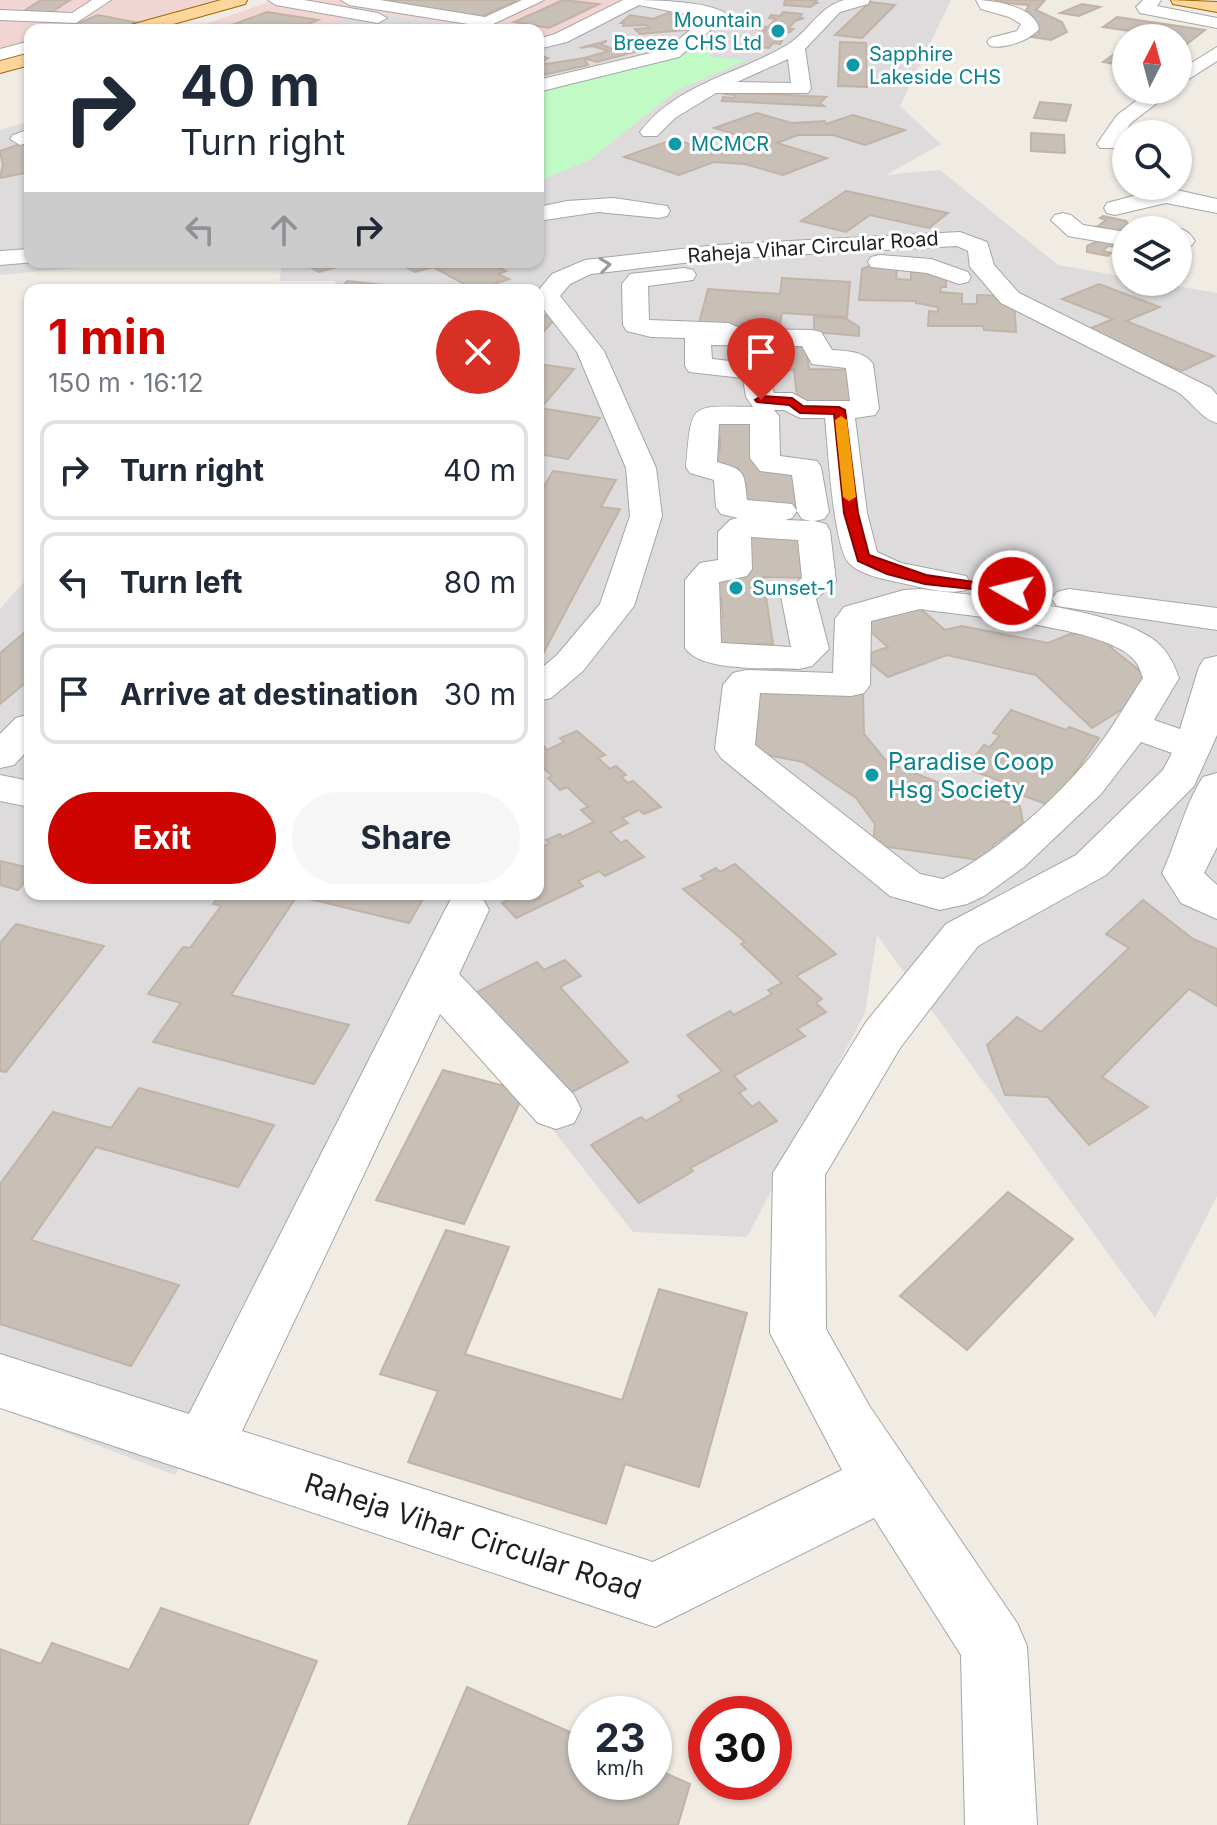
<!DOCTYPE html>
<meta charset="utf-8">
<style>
body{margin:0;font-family:Inter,sans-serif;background:#f6f6f7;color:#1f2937;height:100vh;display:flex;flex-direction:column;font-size:30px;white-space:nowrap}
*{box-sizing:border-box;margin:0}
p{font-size:26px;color:#747a83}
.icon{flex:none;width:44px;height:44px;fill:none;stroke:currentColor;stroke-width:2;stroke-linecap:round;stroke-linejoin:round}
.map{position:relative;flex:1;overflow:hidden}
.panel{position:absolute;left:24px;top:284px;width:520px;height:616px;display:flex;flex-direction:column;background:#fff;border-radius:16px;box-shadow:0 2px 6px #0004}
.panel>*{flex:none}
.banner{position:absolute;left:24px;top:24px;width:520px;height:244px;border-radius:16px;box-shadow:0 2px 6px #0004;background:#fff;color:#1f2937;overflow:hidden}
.needle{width:52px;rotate:6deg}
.tools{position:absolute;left:1112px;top:24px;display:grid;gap:16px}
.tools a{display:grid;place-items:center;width:80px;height:80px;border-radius:50%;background:#fff;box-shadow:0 2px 6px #0004;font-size:40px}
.speed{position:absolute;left:568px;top:1696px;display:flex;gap:16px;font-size:40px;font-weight:700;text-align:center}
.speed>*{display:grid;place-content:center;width:104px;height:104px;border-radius:50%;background:#fff;box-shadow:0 2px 6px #0004;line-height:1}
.speed small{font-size:20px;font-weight:400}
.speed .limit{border:12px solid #d22;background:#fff;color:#111}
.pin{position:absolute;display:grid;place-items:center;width:68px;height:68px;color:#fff;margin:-82px -34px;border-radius:50% 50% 50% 0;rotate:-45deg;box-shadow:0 0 8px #0007}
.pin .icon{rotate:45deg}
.me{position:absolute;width:88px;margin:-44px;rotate:278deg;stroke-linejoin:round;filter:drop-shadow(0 0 6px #0008)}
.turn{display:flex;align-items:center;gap:28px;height:168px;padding:0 24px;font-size:36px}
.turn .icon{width:104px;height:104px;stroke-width:2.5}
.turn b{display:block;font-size:56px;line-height:68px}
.lanes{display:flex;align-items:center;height:76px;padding:0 24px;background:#0003;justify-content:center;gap:40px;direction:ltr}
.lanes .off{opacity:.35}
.round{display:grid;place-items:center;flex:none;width:84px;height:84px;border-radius:42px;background:#f6f6f7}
.overview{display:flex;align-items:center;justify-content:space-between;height:136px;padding:0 24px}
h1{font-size:48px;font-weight:700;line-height:60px;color:#cd0400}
.action{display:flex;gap:16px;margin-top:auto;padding:16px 24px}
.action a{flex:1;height:92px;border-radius:48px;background:#cd0400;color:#fff;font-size:32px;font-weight:700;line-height:92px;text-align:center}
.action a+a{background:#f6f6f7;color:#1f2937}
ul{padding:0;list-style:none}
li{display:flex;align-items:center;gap:24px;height:100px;margin:0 16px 12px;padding:0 8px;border:4px solid #e0e1e3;border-radius:16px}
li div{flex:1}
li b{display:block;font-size:30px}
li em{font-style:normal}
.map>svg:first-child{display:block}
.residential{fill:#dddbdb}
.commercial{fill:#f1d5d3}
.park{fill:#c0fbc6}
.building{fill:#c8bfb7;stroke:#c2b3a6;stroke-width:2}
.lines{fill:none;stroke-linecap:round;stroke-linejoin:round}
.minor-casing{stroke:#a6a6a6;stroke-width:2}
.major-casing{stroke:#996900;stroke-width:2}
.minor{fill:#fff;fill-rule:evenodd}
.major{fill:#fed59b;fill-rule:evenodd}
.oneway{stroke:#9a9a9a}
.route{fill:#cd0400;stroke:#850300;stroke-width:2}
.slow{fill:#f59e0b}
.culture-dot{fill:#0f9aa8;stroke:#fff;stroke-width:3}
.labels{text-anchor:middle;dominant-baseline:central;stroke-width:6;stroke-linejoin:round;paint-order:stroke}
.far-culture-label{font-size:20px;fill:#0d838f;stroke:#fff;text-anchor:start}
.far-street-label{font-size:20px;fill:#1f1f1f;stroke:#fff}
.culture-label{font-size:24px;fill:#0d838f;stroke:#fff;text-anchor:start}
.near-street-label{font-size:28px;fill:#1f1f1f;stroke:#fff}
</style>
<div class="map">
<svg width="1217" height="1825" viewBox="0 0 1217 1825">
<rect width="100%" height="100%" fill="#f0ece4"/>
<!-- residential -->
<g class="residential">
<polygon points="274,0 366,11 484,30 318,30 349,17 266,3"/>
<polygon points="627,0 951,0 900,106 941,144 886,175 940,170 1058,265 1126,277 1126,282 1153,282 1217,293 1217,1196 1155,1318 877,935 865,1013 747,1237 633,1232 535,1107 441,1009 175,1475 0,1408 0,609 30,575 30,894 538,894 538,290 331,290 336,281 279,281 283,262 538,262 538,181 589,160 677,90 744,61 708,57 718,47 538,90 538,39 554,38"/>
<polygon points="30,121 30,262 141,262 0,275 0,130"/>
</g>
<!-- commercial -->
<g class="commercial">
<polygon points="0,0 216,0 113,30 30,30 30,54 0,62"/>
<polygon points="302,0 627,0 554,38 541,39 538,39 538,30 484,30"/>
<polygon points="266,3 351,17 318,30 188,30"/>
</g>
<!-- park -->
<polygon class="park" points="719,46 709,57 746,60 677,90 589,160 538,181 538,90"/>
<!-- building -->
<g class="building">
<polygon points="41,0 70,0 47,15 19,14"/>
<polygon points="365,0 511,0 516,1 478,18"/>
<polygon points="563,0 599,4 549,28 514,22"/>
<polygon points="785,0 817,0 814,3 817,3 810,7 784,5"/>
<polygon points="996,0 1045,0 1036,10 1062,22 1067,32 1051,40 1032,37 1039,34 1033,18 1024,14 1029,5 994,2"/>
<polygon points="870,2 895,5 862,38 835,35"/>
<polygon points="1082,4 1100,7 1079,16 1060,13"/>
<polygon points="267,12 318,20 293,30 218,30"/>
<polygon points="783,12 802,14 799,18 804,18 795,21 788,29 793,29 790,32 784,32 776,40 782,41 780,44 773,43 769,48 747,46 752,41 746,41 749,37 757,38 765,30 757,29 760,26 768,27 776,19 769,18 771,15 780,16"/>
<polygon points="668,13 693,20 672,22 677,26 691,25 697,29 640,34 635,29 649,28 646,25 623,26 624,23 621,23 630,15 653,19"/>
<polygon points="98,15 139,23 117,30 74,25"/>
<polygon points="1117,17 1205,30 1178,51 1178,38 1137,38 1144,33 1103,27"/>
<polygon points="607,41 600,44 615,50 644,44 653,47 597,62 584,58 609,51 592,46 580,48"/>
<polygon points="840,42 866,43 867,87 838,86"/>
<polygon points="1126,46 1126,66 1103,62"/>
<polygon points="538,55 548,58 542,62 546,64 584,58 588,65 538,76"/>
<polygon points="725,92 826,97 820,103 824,106 722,101 723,97 734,98 735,95 724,94"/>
<polygon points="1040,102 1071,105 1066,121 1034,118"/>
<polygon points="757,113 792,123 825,121 826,124 853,115 905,130 865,145 833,135 798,135 777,143 827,158 783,175 745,164 714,162 679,175 624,157 674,139 711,151 743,149 745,152 767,144 714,128"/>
<polygon points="1031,133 1064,135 1065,153 1031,151"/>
<polygon points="22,143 30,145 30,172 0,178 3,165 0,151"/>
<polygon points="846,191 948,213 929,228 870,215 846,232 801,221"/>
<polygon points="1103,216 1126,221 1129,225 1121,232 1089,228 1098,226 1106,220 1100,218"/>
<polygon points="1100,240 1120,243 1116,247 1108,246 1103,251 1111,253 1108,256 1087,252 1087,246"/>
<polygon points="315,262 355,262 319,272 307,265"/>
<polygon points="404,262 488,262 506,271 498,274 509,279 475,290 433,267 415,272 399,263"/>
<polygon points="869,266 897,268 896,279 911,280 911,269 938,271 946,277 946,287 941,287 940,292 962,294 962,304 977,304 977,295 1004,296 1014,302 1016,332 984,330 983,326 928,326 929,311 938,312 938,307 916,303 916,301 859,300 862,269"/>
<polygon points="782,278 850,282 847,317 782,313 779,329 699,323 708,289 780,294"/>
<polygon points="347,281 404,287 401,290 339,290"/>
<polygon points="1099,284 1160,307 1126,321 1214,356 1182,371 1084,331 1113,319 1062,299"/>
<polygon points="538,314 557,317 538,338"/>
<polygon points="814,317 845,318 859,327 859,336 814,332"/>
<polygon points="736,340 805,342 809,369 855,370 862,407 798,406 794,370 779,369 779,366 738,369"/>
<polygon points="538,364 574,369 541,408 600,418 568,459 538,454"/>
<polygon points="711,416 759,418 759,467 802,467 809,508 743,508 738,468 709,467 710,450 720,450 720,436 710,435"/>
<polygon points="553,471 616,480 601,507 620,509 538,663 538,496"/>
<polygon points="739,530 806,532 810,578 763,577 773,644 714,645 711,617 723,617 721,598 709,597 707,576 740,576"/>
<polygon points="915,604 945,630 962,626 1048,643 1070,634 1099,633 1115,646 1110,647 1145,675 1143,696 1092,728 1036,675 947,655 888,677 862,656 888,647 856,619"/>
<polygon points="30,628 30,679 0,704 0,653"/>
<polygon points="760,683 863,691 864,734 888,763 953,788 1020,806 1023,823 993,845 994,862 873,845 875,824 856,798 803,762 752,752"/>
<polygon points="1011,710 1066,730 1069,727 1099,738 1052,806 1013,792 1016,787 966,768 984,745 990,747 1000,735 993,733"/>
<polygon points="577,731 605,755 598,758 610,769 616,766 626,775 621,777 628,783 633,781 661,807 644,814 639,810 622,818 628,823 610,832 621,843 626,840 644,857 605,876 599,871 578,881 583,886 516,918 502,903 508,900 502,894 538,894 538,849 550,843 546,840 560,834 562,837 594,822 581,810 588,807 567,787 560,790 548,778 552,776 538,763 538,748 543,745 547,750 564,742 560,738"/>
<polygon points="0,861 30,868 30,876 18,890 0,885"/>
<polygon points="735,864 836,954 796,976 822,999 816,1003 826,1012 797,1029 805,1036 734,1076 746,1089 739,1093 752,1107 759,1102 777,1121 690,1168 693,1171 639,1203 591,1145 641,1117 646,1121 682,1100 678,1096 722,1071 687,1035 730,1011 734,1015 772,994 768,990 782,983 741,944 745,942 683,889 705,879 701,876 716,868 720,872"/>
<polygon points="221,894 426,894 409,923 297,896 231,995 349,1025 314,1084 153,1042 181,1003 148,994 183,947 190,948 221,906 213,904"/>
<polygon points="1143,900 1193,939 1217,949 1217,1006 1189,989 1102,1077 1148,1107 1089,1145 1048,1097 1005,1095 987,1045 1017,1017 1041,1032 1129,948 1106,934"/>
<polygon points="16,924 104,946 6,1072 0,1071 0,943"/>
<polygon points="565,960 581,976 560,987 628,1062 563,1097 475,993 537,962 544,970"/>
<polygon points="443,1070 525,1091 464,1224 376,1200"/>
<polygon points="139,1088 274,1125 238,1187 96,1147 31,1240 179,1285 131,1366 0,1324 0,1184 53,1112 111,1128"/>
<polygon points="1008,1192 1073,1239 967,1350 900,1296"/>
<polygon points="446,1230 509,1247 465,1354 622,1400 659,1289 747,1313 699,1487 625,1464 606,1524 408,1462 438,1391 380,1374"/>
<polygon points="161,1608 317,1661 248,1825 0,1825 0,1649 41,1664 52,1643 129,1670"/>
<polygon points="467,1687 586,1739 586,1782 654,1782 654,1768 690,1784 678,1825 408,1825"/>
</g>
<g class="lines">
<defs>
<g id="minor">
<polygon points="92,0 111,0 76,23 0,20 0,10 72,13"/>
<polygon points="268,0 304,0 378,13 387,18 378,23 276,5"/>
<polygon points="341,0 380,0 485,17 522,0 544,0 487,27 349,5"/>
<path d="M623,0C648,0 709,0 728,15L679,57L538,92V80L667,49L705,18L639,5L567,42L538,49V39L555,34Z"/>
<path d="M844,0H870L868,4L840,12L805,49L811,89L808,93H716L675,118L657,136H643L640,132C675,84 739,74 787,45C809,32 818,7 844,0ZM788,59L791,83L737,82Z"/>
<path d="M976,0C992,0 1035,6 1039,29C1029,41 1005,49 990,46L987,42L990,38L1017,31L1021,24L1009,17L981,9Z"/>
<polygon points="1143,0 1161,0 1157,6 1217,18 1217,28 1140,13 1136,7"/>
<polygon points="30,41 30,52 0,60 0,49"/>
<polygon points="1217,47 1217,61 1178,86 1178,71"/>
<polygon points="1151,90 1174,90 1131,123 1114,148 1100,148 1097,144 1117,115"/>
<polygon points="30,129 30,142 20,145 10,139 13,135"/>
<polygon points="1155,190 1177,190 1217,199 1217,213 1166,203 1115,215 1107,213 1104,208 1107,203"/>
<polygon points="614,198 667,206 670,211 667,216 659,218 598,212 538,221 538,207 567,201"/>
<polygon points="1063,213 1071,215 1083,225 1126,232 1126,246 1068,236 1051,220 1055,215"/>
<path d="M1178,228C1187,230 1190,234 1195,241L1191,246L1178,248V230H1170Z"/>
<path d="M960,232L987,242L994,265L1019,293L1211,388L1217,395V423C1201,419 1191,400 1176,391L1001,303L970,267L968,251L957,246L717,259L591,274L570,284L560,296L604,351L656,468L662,516L634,606L583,671L551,698L538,701V671L557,655L600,604L630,516L626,468L577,352L541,306L538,307V291L552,274L585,260L717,245Z"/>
<polygon points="30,249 30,262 35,262 0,265 0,251"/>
<polygon points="880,255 931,259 968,272 971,277 968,282 959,284 927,273 871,267 868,262 871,257"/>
<path d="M684,268L693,270L696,275L693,280L648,286L649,320L729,323L741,329L812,330L821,332L832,350C847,351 864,351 873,364L879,409L875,415L855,418L867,513L877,552L901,563L966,576L971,583L966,590C946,595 926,588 906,584C889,580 861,576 849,563C833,547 828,445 825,418H800L784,410H774L779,416L780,456L817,461L821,467L829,512L824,519L814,521L826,524L830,531L836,581L816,599L829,649L812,666L799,669C770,667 702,673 685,648V580L700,563L718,560V532L730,520L738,518L721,514L716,507L714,480L690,473L686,467C692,402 688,406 753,407L746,397L743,378L689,372L685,366V338L651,337L627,331L623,325L622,284L630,274ZM711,345L802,346L812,364L846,368L850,401H807L792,393H774L766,365L712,359ZM719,424H750V458L760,471L792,475L797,511L792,504L747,500C744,471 745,470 717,462ZM797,511L802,519L811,521L785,520L792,518ZM751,537L798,540L802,578L781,596L791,647L721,643L719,582L747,576L752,569Z"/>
<path d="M920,589C976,596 1123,607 1161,646C1170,655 1175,667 1179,678L1154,720L1180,729L1199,667L1204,659L1217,656V735L1194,786L1106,875L978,946L900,1048L825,1175L826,1329L870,1407L1017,1623L1027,1646L1037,1825H965L961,1655L874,1518L655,1627L0,1408V1354L189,1414L445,910L451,899L467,894L483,899L489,910L459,974L574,1095L581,1109L574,1123L556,1129L538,1123L440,1014L242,1431L653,1562L842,1470L770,1333L773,1173L866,1022L946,924L1076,855L1163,770L1172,753L1141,742L1101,794L1024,867L984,896L967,904L940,910L890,896L721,758L715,749L723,685L733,673L746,670L833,673L835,619L844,607L904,590ZM920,609C965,616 1108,626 1135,661C1139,665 1141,673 1143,678C1126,704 1110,732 1091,756C1055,800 994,855 943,879L920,874L755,745L760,693L851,696L864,693L870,685L871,621Z"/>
<polygon points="1069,589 1217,608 1217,630 1057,606 1052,599 1057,592"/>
<polygon points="30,714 30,748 14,765 0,768 0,734 16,718"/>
<path d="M1217,773V847L1204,873L1217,885V919L1181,903L1162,873C1177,842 1184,806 1203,777Z"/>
<polygon points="0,775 30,781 30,807 0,801"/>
</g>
<g id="major">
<polygon points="221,0 247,0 245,4 152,30 124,30 127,26"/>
<polygon points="1171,0 1217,2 1217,12 1173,4"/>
<polygon points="30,53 30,65 0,73 0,61"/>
</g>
</defs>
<!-- minor casing -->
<use href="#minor" class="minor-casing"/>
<!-- major casing -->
<use href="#major" class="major-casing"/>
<!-- minor -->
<use href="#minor" class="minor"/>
<!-- major -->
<use href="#major" class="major"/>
</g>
<!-- one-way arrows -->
<defs><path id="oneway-chevron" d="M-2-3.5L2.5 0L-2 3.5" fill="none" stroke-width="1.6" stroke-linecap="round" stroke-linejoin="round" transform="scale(2)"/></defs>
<use class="oneway" href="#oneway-chevron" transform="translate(605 265) rotate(-7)"/>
<!-- route -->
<polygon class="route" points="761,396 792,398 803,406 839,407 845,410 858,513 869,555 926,575 1017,588 1017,594 925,584 887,574 858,561 844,513 834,414 800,413 789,405 757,402 755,400"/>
<!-- slow -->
<polygon class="slow" points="841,416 847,420 856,497 849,501 843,497 835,420"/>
<!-- markers -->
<g class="culture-dot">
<circle cx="778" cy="31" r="8"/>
<circle cx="853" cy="65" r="8"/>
<circle cx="675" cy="144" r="8"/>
<circle cx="736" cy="588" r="8"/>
<circle cx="872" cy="775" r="8"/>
</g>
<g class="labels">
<!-- far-culture labels -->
<g class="far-culture-label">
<text x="762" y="20" text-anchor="end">Mountain<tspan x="762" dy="23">Breeze CHS Ltd</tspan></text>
<text x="869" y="54">Sapphire<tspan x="869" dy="23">Lakeside CHS</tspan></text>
<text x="691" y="144">MCMCR</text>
<text x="752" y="588">Sunset-1</text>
</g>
<!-- far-street labels -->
<g class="far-street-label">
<text transform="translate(813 247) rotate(-4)">Raheja Vihar Circular Road</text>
</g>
<!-- culture labels -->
<g class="culture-label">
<text x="888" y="761">Paradise Coop<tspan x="888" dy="28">Hsg Society</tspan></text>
</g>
<!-- near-street labels -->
<g class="near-street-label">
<text transform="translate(473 1536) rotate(18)">Raheja Vihar Circular Road</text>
</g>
</g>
</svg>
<div class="tools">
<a><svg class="needle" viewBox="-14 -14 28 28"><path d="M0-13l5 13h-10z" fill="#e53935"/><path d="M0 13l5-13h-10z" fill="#747a83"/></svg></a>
<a><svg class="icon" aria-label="search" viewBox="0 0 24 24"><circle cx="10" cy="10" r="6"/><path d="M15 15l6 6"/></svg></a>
<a><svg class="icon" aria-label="layers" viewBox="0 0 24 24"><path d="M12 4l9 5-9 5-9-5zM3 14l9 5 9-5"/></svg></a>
</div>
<div class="speed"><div>23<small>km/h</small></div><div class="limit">30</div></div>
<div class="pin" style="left:761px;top:400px;background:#d93025"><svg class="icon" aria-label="arrive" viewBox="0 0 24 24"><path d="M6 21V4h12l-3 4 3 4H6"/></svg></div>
<svg class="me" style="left:1012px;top:591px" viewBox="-20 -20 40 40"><circle r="17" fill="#cd0400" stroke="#fff" stroke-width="3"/><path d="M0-11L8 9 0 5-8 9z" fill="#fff"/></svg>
<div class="banner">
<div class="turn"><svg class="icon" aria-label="right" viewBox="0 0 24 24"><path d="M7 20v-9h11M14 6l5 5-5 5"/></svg><div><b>40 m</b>Turn right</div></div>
<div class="lanes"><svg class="icon off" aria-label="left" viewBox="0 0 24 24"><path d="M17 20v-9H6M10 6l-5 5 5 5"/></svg><svg class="icon off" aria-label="ahead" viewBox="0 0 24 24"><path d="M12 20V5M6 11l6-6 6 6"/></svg><svg class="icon" aria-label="right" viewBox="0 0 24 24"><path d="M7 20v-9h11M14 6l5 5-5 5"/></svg></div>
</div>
<section class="panel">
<div class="overview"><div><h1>1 min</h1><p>150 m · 16:12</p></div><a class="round" style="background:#d93025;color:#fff"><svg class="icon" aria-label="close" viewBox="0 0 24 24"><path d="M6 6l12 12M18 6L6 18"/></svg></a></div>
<ul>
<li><svg class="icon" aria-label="right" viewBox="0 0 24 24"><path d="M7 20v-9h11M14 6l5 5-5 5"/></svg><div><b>Turn right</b></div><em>40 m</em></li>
<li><svg class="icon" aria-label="left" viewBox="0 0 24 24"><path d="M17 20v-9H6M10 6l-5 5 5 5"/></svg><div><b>Turn left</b></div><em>80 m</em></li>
<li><svg class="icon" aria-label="arrive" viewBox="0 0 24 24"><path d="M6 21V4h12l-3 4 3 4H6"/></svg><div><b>Arrive at destination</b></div><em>30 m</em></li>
</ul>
<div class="action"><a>Exit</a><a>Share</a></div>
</section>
</div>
